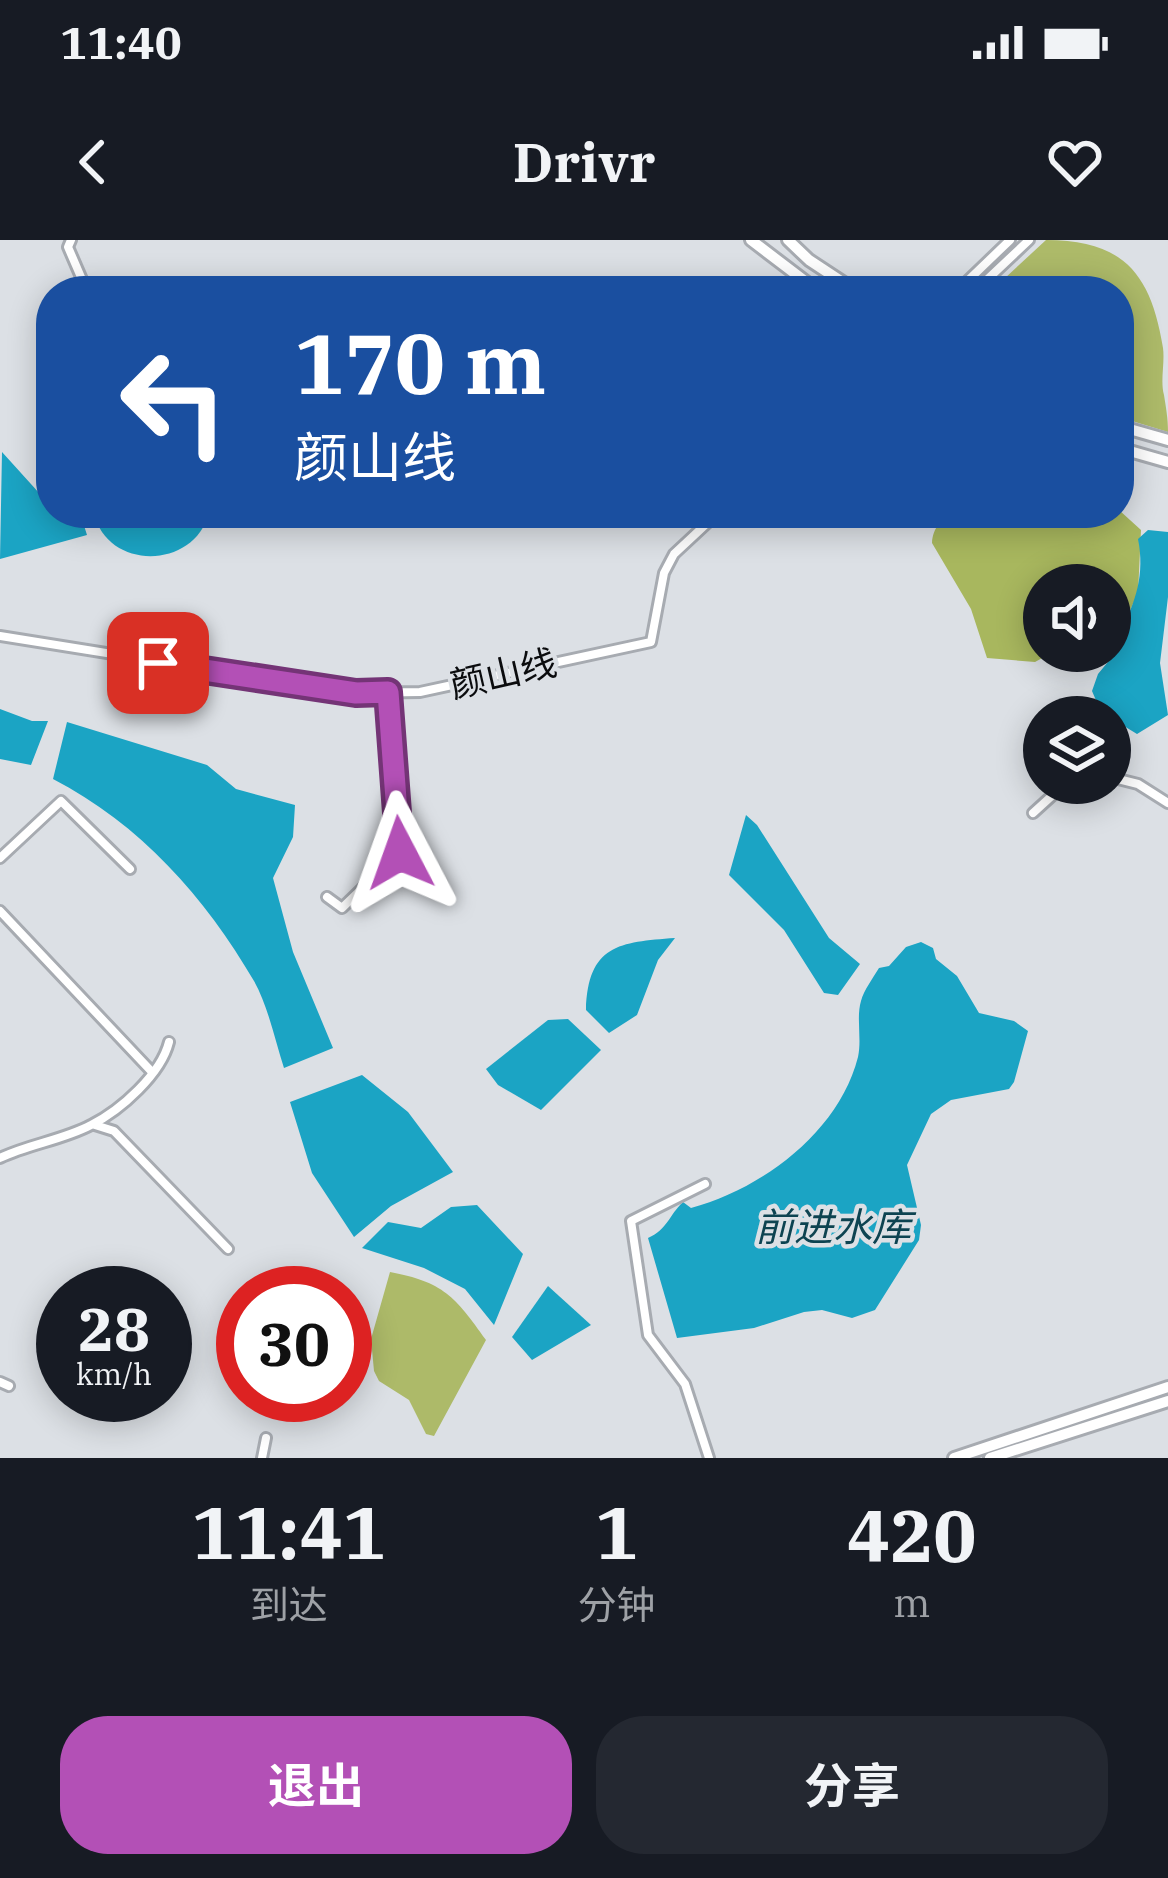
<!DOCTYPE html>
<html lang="zh">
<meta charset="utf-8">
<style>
body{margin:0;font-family:"IBM Plex Serif","Noto Sans SC",serif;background:#242831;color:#f1f3f6;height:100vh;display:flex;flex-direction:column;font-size:45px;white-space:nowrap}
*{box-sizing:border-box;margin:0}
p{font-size:39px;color:#9ea1a6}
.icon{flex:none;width:66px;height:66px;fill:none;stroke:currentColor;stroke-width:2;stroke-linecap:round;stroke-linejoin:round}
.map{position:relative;height:1218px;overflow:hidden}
.side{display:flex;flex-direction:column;background:#171b24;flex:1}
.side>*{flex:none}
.guide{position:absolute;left:36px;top:36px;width:1098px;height:252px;border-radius:48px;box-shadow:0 6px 30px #0003;background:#1a4fa0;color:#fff;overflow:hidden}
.fabs{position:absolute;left:1023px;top:324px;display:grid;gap:24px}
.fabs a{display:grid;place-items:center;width:108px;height:108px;border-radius:50%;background:#171b24;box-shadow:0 6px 30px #0003;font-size:60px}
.speed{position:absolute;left:36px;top:1026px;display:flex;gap:24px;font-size:60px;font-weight:700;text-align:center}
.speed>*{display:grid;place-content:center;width:156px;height:156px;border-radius:50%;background:#171b24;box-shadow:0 6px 30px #0003;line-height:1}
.speed small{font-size:30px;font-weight:400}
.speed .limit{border:18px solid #d22;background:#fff;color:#111}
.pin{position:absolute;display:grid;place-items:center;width:102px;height:102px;color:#fff;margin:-51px;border-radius:24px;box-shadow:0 6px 18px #0006}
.me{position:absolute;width:132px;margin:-66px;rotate:356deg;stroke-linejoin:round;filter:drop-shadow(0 0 9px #0008)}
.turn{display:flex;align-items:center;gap:42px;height:252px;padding:0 60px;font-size:54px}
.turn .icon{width:156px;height:156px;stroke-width:2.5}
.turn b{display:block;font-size:84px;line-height:102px}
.eta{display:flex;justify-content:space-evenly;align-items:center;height:204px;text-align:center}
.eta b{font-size:72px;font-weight:700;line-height:84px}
.action{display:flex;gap:24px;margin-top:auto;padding:24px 60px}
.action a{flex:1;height:138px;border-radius:48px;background:#b350b6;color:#fff;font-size:48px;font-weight:700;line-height:138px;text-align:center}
.action a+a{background:#242831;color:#f1f3f6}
.status{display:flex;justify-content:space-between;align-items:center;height:84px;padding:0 60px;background:#171b24;direction:ltr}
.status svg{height:33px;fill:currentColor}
header{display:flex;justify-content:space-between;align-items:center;height:156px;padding:0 60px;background:#171b24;font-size:54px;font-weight:700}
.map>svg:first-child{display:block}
.green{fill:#adba69}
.forest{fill:#a8b75e}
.water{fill:#1ba4c4}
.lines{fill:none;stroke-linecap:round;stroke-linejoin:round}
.minor-casing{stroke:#a7abb1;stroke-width:14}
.major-casing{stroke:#a7abb1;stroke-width:16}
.minor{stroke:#fff;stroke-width:8}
.major{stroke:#fff;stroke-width:10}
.route-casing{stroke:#743476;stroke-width:30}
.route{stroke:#b350b6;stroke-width:21}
.labels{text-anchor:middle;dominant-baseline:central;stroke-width:9;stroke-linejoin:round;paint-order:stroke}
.street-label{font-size:36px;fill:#0b0c0e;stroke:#dce0e5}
.water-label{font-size:39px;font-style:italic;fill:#0d4351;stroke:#dce0e5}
</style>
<div class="status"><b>11:40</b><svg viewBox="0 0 49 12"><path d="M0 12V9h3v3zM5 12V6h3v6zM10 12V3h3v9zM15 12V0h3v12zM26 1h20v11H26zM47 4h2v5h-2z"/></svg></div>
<header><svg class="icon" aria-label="back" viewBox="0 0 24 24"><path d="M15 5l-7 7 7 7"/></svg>Drivr<svg class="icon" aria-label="heart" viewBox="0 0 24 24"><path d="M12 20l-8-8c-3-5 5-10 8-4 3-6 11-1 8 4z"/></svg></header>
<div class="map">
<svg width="1168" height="1218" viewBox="0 0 1168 1218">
<rect width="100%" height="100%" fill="#dce0e5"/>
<!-- green -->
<g class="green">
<path d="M1046,0C1123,0 1151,33 1163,108C1165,123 1160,141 1164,155C1166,168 1168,178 1168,192L1119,177V51H991Z"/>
<path d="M390,1032C443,1042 455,1056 486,1100L434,1196L426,1194L409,1160L379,1141L374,1131L371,1099Z"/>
</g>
<!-- forest -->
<path class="forest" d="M1119,270L1141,290L1138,353L1120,392L1110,389V345H1044V411H1055L1035,422L987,418L971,369L932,303C933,287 941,281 953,273Z"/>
<!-- water -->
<g class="water">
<polygon points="2,212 40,254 51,252 51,273 80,273 87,295 0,319"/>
<path d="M94,273H209C194,330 107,331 94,273Z"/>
<path d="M1148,290L1168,292V357L1160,423L1168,475L1137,494L1101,472L1092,451L1098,434L1122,405L1120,392C1136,362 1145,334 1138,299Z"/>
<polygon points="0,469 32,481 48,481 31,525 0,519"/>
<path d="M67,482L207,525L236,549L295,565L293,597L273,638L293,712L333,808L284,828C275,800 268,766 254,741C205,657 140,584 53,539Z"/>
<polygon points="746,575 757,585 829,698 860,724 838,755 824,753 784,690 729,635"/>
<path d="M675,698L658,720L637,775L609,793L586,770C588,705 619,702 675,698Z"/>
<path d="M921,702L933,708L936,719L957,736L979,773L1014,781L1028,791L1014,842L1009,849L951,860L931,874L907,925L921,985L919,1000L875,1070L852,1078L822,1070L804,1072L754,1088L677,1098L648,998C668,989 669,975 683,962L691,968C762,949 839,892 858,817C862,799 856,778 861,761C864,750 873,738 879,728L889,726L906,707Z"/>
<polygon points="568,779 601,810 541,870 498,845 486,829 548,780"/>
<polygon points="362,835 408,872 453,932 391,966 354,997 312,933 290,862"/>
<polygon points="477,965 523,1014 494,1085 465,1049 424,1028 362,1008 388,982 421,988 451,967"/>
<polygon points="548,1046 591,1085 532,1120 512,1097"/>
</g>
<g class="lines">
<defs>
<g id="minor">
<polyline points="71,0 68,7 87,51"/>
<polyline points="957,51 1010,0"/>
<polyline points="975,51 1029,0"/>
<polyline points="0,396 356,453 420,452 651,402 664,333 674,314 718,273"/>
<polyline points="1110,537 1138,544 1168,563"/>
<polyline points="1033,573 1066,543"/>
<polyline points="0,618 61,561 130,629"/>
<polyline points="327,657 342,668 399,613 388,452"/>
<polyline points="0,671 152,832"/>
<polyline points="95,885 114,891 228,1009"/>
<path d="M0,918C29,904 63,900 91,885C121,870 161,834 169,802"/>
<polyline points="705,944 631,981 648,1095 685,1144 709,1218"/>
<polyline points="0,1142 9,1146"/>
<polyline points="262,1218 266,1198"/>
</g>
<g id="major">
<polyline points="751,0 818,51"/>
<polyline points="788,0 809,20 856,51"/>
<polyline points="1119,186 1168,200"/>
<polyline points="1119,208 1168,222"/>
<polyline points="954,1218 1168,1147"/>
<polyline points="990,1218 1168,1161"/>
</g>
</defs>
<!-- minor casing -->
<use href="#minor" class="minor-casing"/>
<!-- major casing -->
<use href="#major" class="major-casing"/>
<!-- minor -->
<use href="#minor" class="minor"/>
<!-- major -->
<use href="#major" class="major"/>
</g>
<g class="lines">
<defs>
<polyline id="route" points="158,423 356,453 388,452 400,613"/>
</defs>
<!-- route casing -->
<use href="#route" class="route-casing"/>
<!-- route -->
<use href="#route" class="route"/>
</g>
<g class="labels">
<!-- street labels -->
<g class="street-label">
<text transform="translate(503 433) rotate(-13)">颜山线</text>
</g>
<!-- water labels -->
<g class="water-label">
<text x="833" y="986">前进水库</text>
</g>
</g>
</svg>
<div class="fabs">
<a><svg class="icon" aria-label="sound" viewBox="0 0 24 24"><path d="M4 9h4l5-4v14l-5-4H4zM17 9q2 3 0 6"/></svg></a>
<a><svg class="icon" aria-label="layers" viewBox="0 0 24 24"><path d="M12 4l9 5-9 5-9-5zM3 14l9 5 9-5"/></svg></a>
</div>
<div class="speed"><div>28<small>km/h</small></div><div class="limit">30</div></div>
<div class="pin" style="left:158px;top:423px;background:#d93025"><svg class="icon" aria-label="arrive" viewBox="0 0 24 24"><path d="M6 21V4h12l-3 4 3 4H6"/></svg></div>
<svg class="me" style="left:400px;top:613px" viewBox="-20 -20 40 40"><path d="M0-17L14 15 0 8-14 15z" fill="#b350b6" stroke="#fff" stroke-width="4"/></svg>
<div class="guide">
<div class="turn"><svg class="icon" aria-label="left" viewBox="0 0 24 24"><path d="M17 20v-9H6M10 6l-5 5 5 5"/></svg><div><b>170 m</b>颜山线</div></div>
</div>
</div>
<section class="side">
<div class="eta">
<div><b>11:41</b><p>到达</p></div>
<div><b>1</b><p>分钟</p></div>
<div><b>420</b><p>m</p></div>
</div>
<div class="action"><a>退出</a><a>分享</a></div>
</section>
